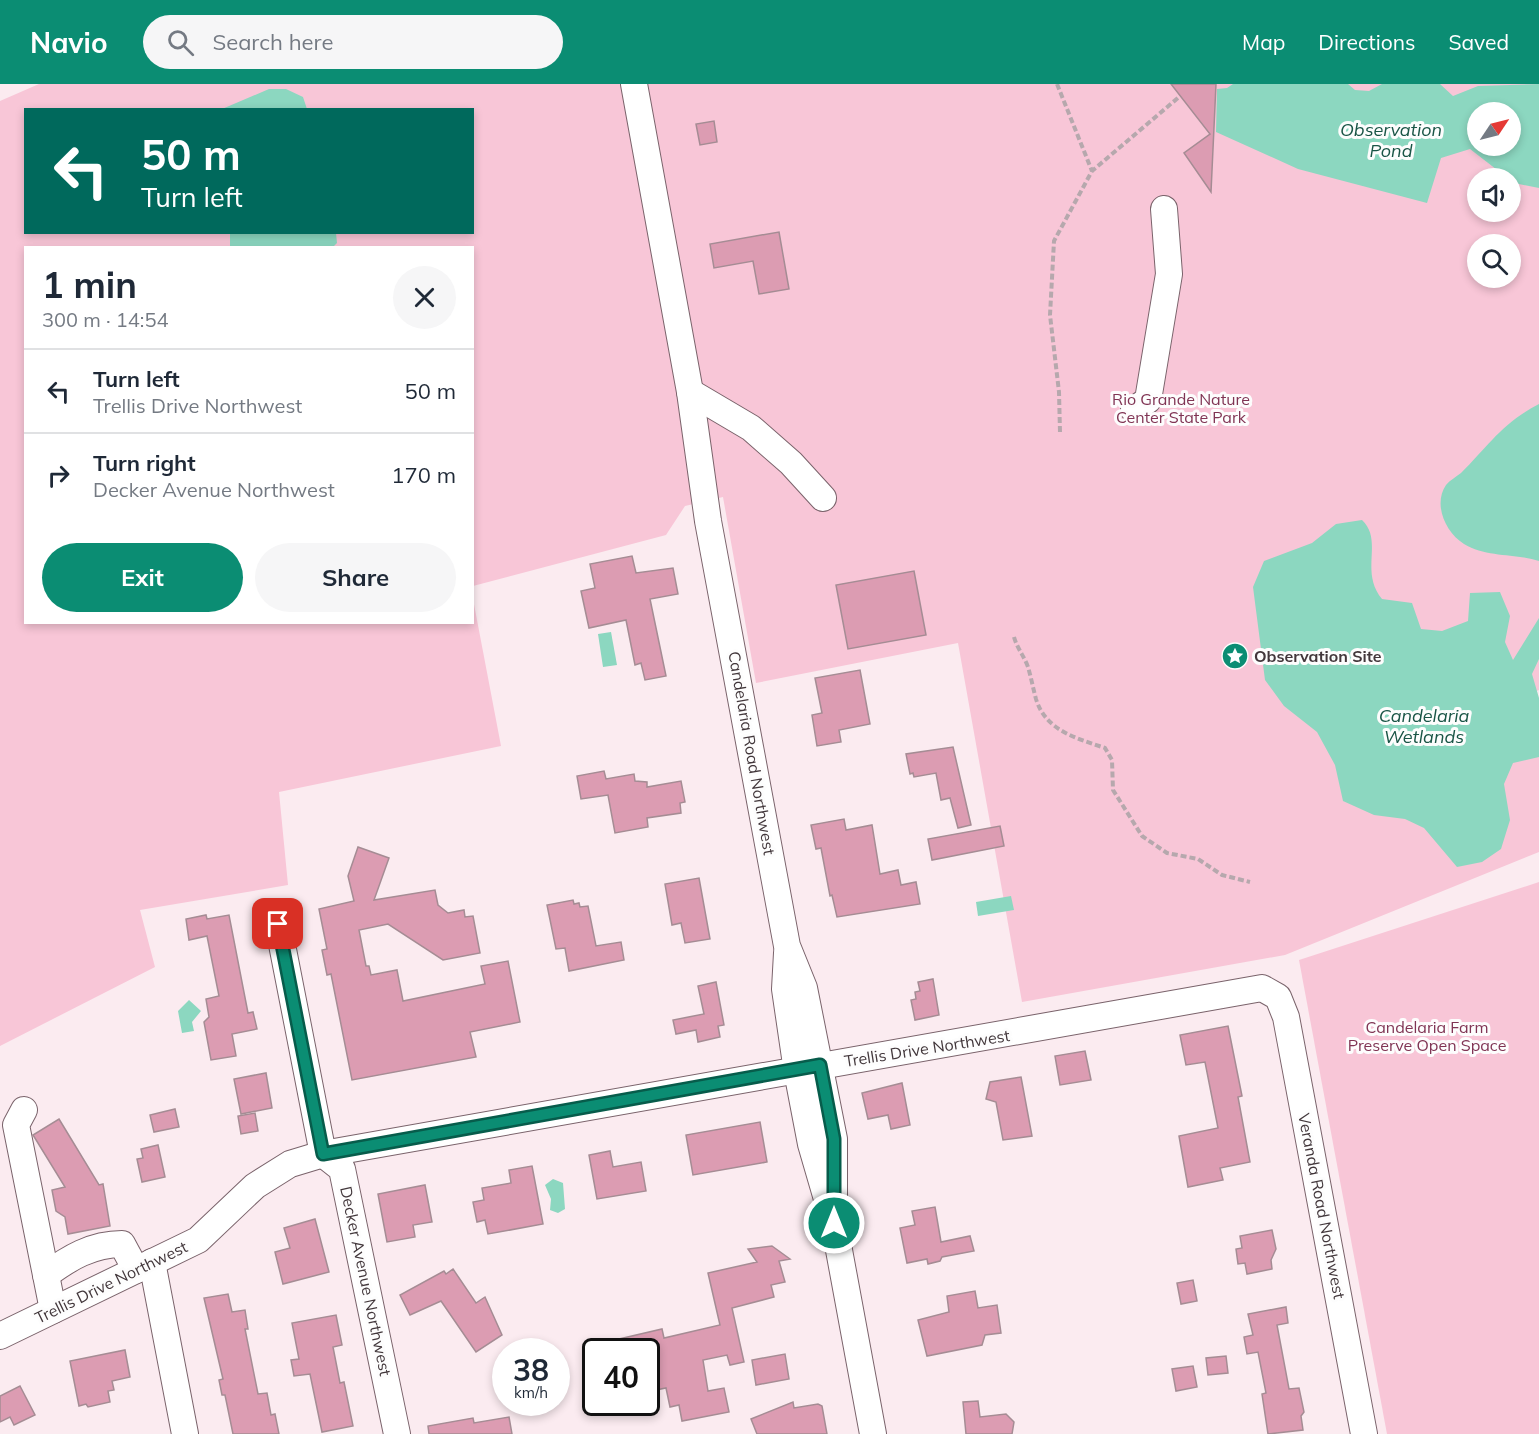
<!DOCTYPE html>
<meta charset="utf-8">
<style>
body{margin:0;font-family:Mulish,sans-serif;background:#f6f6f7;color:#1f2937;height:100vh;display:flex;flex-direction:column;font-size:22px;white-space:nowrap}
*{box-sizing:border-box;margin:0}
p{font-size:20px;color:#747a83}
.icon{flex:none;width:33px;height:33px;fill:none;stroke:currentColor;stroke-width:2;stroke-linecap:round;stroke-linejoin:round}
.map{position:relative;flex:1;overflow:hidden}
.side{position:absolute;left:24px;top:162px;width:450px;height:378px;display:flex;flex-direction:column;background:#fff;border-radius:0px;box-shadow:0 3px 9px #0003}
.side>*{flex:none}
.banner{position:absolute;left:24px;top:24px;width:450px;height:126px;border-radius:0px;box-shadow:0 3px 9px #0003;background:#00695c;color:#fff;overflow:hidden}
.needle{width:39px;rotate:55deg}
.tools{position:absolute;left:1467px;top:18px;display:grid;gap:12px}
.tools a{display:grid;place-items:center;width:54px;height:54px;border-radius:50%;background:#fff;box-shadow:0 3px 9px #0003;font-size:30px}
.speed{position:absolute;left:492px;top:1254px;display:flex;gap:12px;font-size:30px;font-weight:700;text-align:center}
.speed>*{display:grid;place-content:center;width:78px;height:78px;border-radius:50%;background:#fff;box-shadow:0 3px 9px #0003;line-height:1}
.speed small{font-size:15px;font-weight:400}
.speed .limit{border:3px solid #111;border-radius:9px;background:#fff;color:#111}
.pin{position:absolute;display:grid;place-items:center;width:51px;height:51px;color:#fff;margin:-26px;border-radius:12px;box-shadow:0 3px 9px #0006}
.me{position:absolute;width:66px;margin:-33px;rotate:0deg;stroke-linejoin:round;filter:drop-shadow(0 0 4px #0008)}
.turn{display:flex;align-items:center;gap:21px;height:126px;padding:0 18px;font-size:27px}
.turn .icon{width:78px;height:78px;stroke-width:2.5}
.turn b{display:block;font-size:42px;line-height:51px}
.round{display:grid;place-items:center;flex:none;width:63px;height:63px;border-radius:32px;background:#f6f6f7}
.summary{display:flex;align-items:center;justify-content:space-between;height:102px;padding:0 18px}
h1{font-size:36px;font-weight:700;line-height:45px}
.action{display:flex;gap:12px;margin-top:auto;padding:12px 18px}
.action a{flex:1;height:69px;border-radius:36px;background:#0b8d73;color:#fff;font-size:24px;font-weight:700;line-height:69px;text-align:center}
.action a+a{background:#f6f6f7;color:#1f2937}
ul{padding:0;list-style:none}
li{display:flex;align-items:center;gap:18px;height:84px;padding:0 18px;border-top:2px solid #e0e1e3}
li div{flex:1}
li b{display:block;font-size:22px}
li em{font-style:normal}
header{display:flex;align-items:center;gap:36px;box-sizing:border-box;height:84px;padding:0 30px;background:#0b8d73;color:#fff}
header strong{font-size:28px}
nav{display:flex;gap:33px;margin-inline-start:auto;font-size:21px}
.search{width:420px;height:54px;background:#f6f6f7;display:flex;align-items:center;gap:15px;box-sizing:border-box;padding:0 21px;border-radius:33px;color:#747a83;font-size:22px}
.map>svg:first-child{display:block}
.green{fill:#f8c6d7;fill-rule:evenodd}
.water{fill:#8cd7c0;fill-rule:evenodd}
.building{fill:#dc9cb2;stroke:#a58c94;stroke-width:1.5}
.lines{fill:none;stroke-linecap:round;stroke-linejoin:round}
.minor-casing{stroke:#7a636b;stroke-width:28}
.path{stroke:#b6a8ad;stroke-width:4;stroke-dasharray:6 3;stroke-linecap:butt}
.minor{stroke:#fff;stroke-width:26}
.route-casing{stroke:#075c4b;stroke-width:15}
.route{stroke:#0b8d73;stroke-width:10}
.labels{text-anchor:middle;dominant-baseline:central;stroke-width:6;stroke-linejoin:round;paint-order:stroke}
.park-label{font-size:16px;fill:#803454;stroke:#fdfdfd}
.poi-label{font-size:16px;font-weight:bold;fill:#42373b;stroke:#fdfdfd;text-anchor:start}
.street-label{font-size:16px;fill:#42373b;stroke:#fdfdfd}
.water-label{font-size:18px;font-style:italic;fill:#195546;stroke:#fdfdfd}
</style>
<header>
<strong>Navio</strong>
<div class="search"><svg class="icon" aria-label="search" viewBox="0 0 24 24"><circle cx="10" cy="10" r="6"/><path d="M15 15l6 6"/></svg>Search here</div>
<nav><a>Map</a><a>Directions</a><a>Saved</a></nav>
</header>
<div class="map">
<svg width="1539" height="1350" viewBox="0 0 1539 1350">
<rect width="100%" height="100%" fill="#fbebf0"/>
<!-- green -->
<g class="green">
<path d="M39,0H1539V606L1517,615L1539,643V768L1285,871L1022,918L958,559L756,599L723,413L685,422L666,451L473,502L472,164H26V538H472L473,515L501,662L279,708L288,801L140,826L155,883L0,962V17ZM26,26H472V148H26ZM1478,28H1510V62H1478ZM1478,94H1510V128H1478ZM1478,160H1510V194H1478Z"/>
<polygon points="1539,798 1539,1350 1387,1350 1299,876"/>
</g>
<!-- water -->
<g class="water">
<path d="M1233,0H1348L1355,6L1369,7L1382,0H1440L1453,12L1478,2L1539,0V104L1514,99L1470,65L1441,74L1427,119L1298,85L1216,48L1217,5L1227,4ZM1510,28V62H1478V28Z"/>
<polygon points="269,5 286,5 303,13 307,25 222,25"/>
<polygon points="230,149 336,149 337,159 332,164 230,163"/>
<path d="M1539,320V477C1515,469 1487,474 1464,460C1445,448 1433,420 1446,401C1450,396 1456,393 1461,389C1489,361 1502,339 1539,320Z"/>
<path d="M1362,436C1384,457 1359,487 1382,515L1412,519L1421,545L1442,547L1468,537L1470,509L1500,508L1510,532L1505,558L1513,576L1539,534V575L1532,590L1539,614V673L1513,679L1504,700L1510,736L1501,765L1482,778L1457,783L1424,744L1405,735L1374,731L1343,717L1335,681L1317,648L1284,622L1265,596L1253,503L1264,477L1312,459L1336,440Z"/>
<polygon points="611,548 617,581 603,583 598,550"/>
<polygon points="1011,812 1014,826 978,832 976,818"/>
<polygon points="189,916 201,927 192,938 194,947 182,949 178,927"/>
<polygon points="553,1095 563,1099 565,1125 558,1129 550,1126 551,1115 545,1101"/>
</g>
<!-- building -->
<g class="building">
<polygon points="1171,0 1216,0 1211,108 1184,69 1210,50"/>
<polygon points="714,37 717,58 700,61 696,40"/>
<polygon points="779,148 789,205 759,210 753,177 714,184 710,160"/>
<polygon points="632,472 636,489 673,484 678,510 650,515 666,592 645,596 641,579 635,581 626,536 589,544 581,507 595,504 590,480"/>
<polygon points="914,487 926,551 848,565 836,501"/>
<polygon points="860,586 870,640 839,646 841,658 817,662 812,631 822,629 815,594"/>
<polygon points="953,663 971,741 958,744 950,714 941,716 936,689 914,693 913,689 910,690 906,670"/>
<polygon points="604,687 606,695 634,690 635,697 647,698 647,703 681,697 685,718 680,719 681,729 647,734 648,743 615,749 608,711 581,715 577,692"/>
<polygon points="844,735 846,746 872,741 880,790 898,786 901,801 916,798 920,820 837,833 832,811 830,812 821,764 816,765 811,741"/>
<polygon points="1000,742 1004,762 932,776 928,755"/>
<polygon points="358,763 389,774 374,816 435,806 438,821 448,829 464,826 465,833 473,832 480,869 443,876 388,840 359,846 366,882 369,882 371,891 397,886 403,917 485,900 481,882 508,877 520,938 470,948 476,973 352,996 331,890 327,891 322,866 327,865 319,825 354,817 348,792"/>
<polygon points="699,794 710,855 685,859 681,839 672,841 665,800"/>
<polygon points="573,816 574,820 579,819 580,823 588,822 596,862 621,858 624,876 569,887 565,864 556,865 547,821"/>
<polygon points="206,831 207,835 229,831 248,929 253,928 257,945 232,950 236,972 211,976 204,938 209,933 206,915 219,912 207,852 189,856 186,835"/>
<polygon points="933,895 939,931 915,936 911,916 916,915 915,908 920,907 918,898"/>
<polygon points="716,898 724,941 718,942 720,953 698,958 696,946 676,950 673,936 704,930 698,902"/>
<polygon points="1228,942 1242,1012 1238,1013 1250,1078 1220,1084 1223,1096 1188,1103 1179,1052 1218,1044 1205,978 1186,981 1180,951"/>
<polygon points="1085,967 1091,996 1060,1001 1055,972"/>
<polygon points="266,989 272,1024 241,1030 234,995"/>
<polygon points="1021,993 1032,1052 1003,1056 996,1018 986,1015 990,998"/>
<polygon points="902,999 910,1041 891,1045 888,1031 868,1035 862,1009"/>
<polygon points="175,1025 179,1043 154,1048 150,1031"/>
<polygon points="255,1029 258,1047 241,1050 238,1032"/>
<polygon points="59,1035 99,1101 103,1100 110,1142 68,1150 65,1133 56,1127 52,1106 65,1103 33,1051"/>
<polygon points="760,1038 767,1078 693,1091 686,1051"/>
<polygon points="158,1061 165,1093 142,1098 137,1075 143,1074 141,1065"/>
<polygon points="610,1067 613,1083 641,1078 646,1107 597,1115 589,1071"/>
<polygon points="532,1082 543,1140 488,1150 485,1136 477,1138 473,1118 484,1116 482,1104 511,1099 509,1086"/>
<polygon points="425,1101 432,1138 413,1141 415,1153 387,1158 378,1110"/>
<polygon points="935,1123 941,1158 970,1152 974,1167 942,1173 940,1177 928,1180 927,1175 907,1179 900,1144 915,1141 912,1127"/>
<polygon points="315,1135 329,1188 283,1200 275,1168 290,1164 284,1144"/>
<polygon points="1272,1146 1276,1165 1271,1176 1272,1185 1247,1190 1245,1179 1238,1180 1236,1165 1242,1164 1240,1152"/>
<polygon points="772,1162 790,1175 779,1177 785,1198 771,1201 774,1213 732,1224 744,1278 730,1281 727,1271 703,1276 708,1307 724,1304 729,1328 682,1337 679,1321 670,1323 666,1304 646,1308 646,1268 594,1268 593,1261 662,1245 664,1254 720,1241 708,1189 757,1178 748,1165"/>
<polygon points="453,1185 476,1219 485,1213 502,1251 476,1268 441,1217 410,1231 400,1211 444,1187 446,1190"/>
<polygon points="1193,1196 1197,1217 1181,1220 1177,1199"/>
<polygon points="975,1207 978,1224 997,1221 1001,1249 985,1251 982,1261 927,1272 918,1236 949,1228 947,1212"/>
<polygon points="228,1210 232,1228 245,1226 248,1245 245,1245 258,1310 267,1309 271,1331 275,1330 279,1350 233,1350 225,1311 222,1311 219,1296 223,1295 204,1214"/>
<polygon points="1286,1223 1288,1239 1277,1241 1289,1305 1299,1304 1304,1328 1301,1332 1303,1346 1268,1350 1262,1310 1266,1309 1258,1268 1247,1270 1244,1253 1253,1251 1248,1230"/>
<polygon points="336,1231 342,1261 333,1263 340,1299 344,1298 353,1342 322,1348 310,1290 294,1292 291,1276 299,1275 292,1239"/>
<polygon points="125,1266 130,1293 112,1297 114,1306 108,1307 110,1318 88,1323 86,1320 79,1322 70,1277"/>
<polygon points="785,1270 789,1295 756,1301 752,1276"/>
<polygon points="1226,1272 1228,1289 1208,1291 1206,1274"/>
<polygon points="1193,1282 1197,1303 1176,1307 1172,1285"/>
<polygon points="20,1302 35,1331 14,1341 10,1333 0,1338 0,1312"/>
<polygon points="978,1317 980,1333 1006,1330 1014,1338 1012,1350 966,1350 963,1318"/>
<polygon points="793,1318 794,1324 818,1320 822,1322 827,1350 757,1350 751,1335"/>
<polygon points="509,1333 512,1350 429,1350 428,1342 473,1334 474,1339"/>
</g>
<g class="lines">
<defs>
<g id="minor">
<polyline points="634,0 690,308 708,437 787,862 804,904 834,1055 834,1139"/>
<polyline points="690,308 751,344 791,379 823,414"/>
<polyline points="1134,326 1148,316 1169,190 1164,125"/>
<polyline points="278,840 323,1070 342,1085 397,1350"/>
<polyline points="787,869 785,905 797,987 811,1060 834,1139 873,1350"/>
<polyline points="24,1026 16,1041 53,1226"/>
<polyline points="152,1178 185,1350"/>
<path d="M46,1191C69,1174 92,1160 122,1160L136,1186"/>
<polyline points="0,1252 198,1156 255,1102 290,1080 323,1070 1262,904 1278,913 1286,933 1364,1350"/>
</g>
</defs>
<!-- minor casing -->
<use href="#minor" class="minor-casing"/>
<!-- path -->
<g class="path">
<polyline points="1057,0 1092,87"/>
<polyline points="1060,348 1059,308 1050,231 1054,157 1092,87 1179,13"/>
<path d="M1014,553C1017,564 1024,572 1028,583C1031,593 1033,604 1036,615C1046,647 1076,654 1105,664L1112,676L1113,706L1142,752L1167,769L1198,775L1222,791L1250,798"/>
</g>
<!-- minor -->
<use href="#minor" class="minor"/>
</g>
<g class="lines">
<defs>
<polyline id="route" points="278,840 323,1070 820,981 834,1055 834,1139"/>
</defs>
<!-- route casing -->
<use href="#route" class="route-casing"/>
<!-- route -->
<use href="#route" class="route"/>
</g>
<!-- icons -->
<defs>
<symbol id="sight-disc" viewBox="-11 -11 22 22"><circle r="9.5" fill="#0b8d73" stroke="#fdfdfd"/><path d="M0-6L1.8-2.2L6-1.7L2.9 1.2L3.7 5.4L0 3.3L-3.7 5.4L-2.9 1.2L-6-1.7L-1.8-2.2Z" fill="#fff"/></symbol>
</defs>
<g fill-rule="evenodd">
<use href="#sight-disc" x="1220" y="557" width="30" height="30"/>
</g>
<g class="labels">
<!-- park labels -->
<g class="park-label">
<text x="1181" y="315">Rio Grande Nature<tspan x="1181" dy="18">Center State Park</tspan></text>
<text x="1427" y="943">Candelaria Farm<tspan x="1427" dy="18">Preserve Open Space</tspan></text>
</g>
<!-- poi labels -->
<g class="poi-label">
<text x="1254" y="572">Observation Site</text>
</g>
<!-- street labels -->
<g class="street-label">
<text transform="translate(752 669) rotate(80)">Candelaria Road Northwest</text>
<text transform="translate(927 964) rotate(-9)">Trellis Drive Northwest</text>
<text transform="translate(1322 1122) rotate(79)">Veranda Road Northwest</text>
<text transform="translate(366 1197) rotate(78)">Decker Avenue Northwest</text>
<text transform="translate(111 1198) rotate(-26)">Trellis Drive Northwest</text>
</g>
<!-- water labels -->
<g class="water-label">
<text x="1391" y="45">Observation<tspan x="1391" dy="21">Pond</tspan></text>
<text x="1424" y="631">Candelaria<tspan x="1424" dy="21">Wetlands</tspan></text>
</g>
</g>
</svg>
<div class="tools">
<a><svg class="needle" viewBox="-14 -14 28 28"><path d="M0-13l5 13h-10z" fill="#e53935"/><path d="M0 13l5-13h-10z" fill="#747a83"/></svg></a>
<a><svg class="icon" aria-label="sound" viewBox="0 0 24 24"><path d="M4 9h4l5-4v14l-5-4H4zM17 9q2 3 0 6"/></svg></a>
<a><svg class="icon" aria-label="search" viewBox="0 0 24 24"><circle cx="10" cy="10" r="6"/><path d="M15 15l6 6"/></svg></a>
</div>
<div class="speed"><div>38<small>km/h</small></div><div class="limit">40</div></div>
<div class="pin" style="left:278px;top:840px;background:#d93025"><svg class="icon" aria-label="arrive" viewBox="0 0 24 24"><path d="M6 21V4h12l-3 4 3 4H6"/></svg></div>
<svg class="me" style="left:834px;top:1139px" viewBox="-20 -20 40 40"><circle r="17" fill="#0b8d73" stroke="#fff" stroke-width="3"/><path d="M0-11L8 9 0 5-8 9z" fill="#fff"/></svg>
<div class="banner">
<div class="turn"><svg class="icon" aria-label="left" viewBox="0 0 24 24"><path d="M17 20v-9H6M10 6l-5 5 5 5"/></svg><div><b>50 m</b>Turn left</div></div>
</div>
<section class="side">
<div class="summary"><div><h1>1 min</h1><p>300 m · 14:54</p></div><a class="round"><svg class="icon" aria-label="close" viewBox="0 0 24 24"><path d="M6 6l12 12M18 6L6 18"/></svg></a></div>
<ul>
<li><svg class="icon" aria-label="left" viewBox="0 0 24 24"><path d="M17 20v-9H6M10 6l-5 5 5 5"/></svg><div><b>Turn left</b><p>Trellis Drive Northwest</p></div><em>50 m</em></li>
<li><svg class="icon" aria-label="right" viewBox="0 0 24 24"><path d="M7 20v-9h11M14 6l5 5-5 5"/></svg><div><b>Turn right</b><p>Decker Avenue Northwest</p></div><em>170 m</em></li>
</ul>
<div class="action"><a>Exit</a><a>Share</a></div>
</section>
</div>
